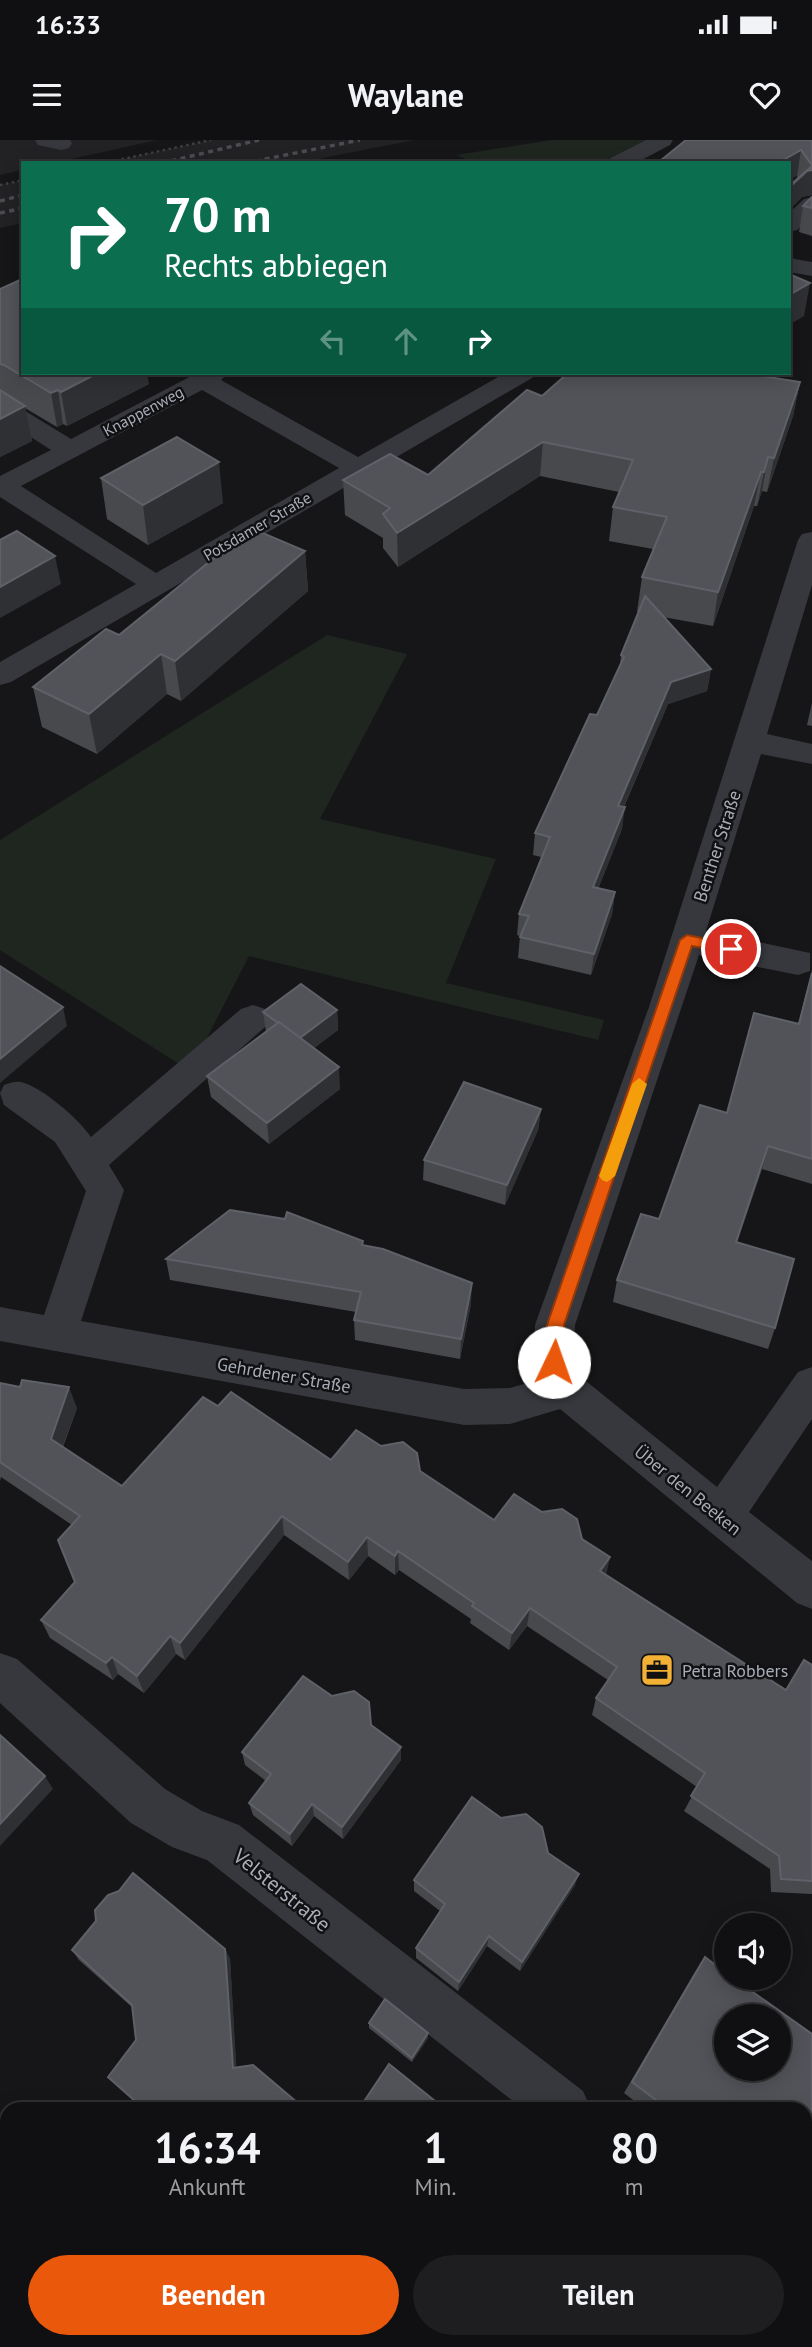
<!DOCTYPE html>
<html lang="de">
<meta charset="utf-8">
<style>
body{margin:0;font-family:"PT Sans",sans-serif;background:#1e1e20;color:#f1f3f6;height:100vh;display:flex;flex-direction:column;font-size:26px;white-space:nowrap}
*{box-sizing:border-box;margin:0}
p{font-size:23px;color:#9c9d9f}
.icon{flex:none;width:38px;height:38px;fill:none;stroke:currentColor;stroke-width:2;stroke-linecap:round;stroke-linejoin:round}
.map{position:relative;flex:1;overflow:hidden}
.sheet{position:absolute;left:0px;top:1962px;width:812px;height:247px;display:flex;flex-direction:column;background:#101012;border-radius:21px 21px 0 0;box-shadow:0 4px 18px #0003,0 0 0 2px #303032}
.sheet>*{flex:none}
.top-card{position:absolute;left:21px;top:21px;width:770px;height:214px;border-radius:0px;box-shadow:0 4px 18px #0003,0 0 0 2px #303032;background:#0b6e4f;color:#fff;overflow:hidden}
.controls{position:absolute;left:714px;top:1773px;display:grid;gap:14px}
.controls a{display:grid;place-items:center;width:77px;height:77px;border-radius:50%;background:#101012;box-shadow:0 4px 18px #0003,0 0 0 2px #303032;font-size:35px}
.pin{position:absolute;display:grid;place-items:center;width:60px;height:60px;color:#fff;margin:-30px;border:4px solid #fff;border-radius:50%;box-shadow:0 2px 7px #0007}
.me{position:absolute;width:77px;margin:-38px;rotate:3deg;stroke-linejoin:round;filter:drop-shadow(0 0 5px #0008)}
.turn{display:flex;align-items:center;gap:24px;height:147px;padding:0 28px;font-size:32px}
.turn .icon{width:91px;height:91px;stroke-width:2.5}
.turn b{display:block;font-size:49px;line-height:60px}
.lanes{display:flex;align-items:center;height:66px;padding:0 28px;background:#0003;justify-content:center;gap:35px;direction:ltr}
.lanes .off{opacity:.35}
.eta{display:flex;justify-content:space-evenly;align-items:center;height:119px;text-align:center}
.eta b{font-size:42px;font-weight:800;line-height:49px}
.primary-button{display:flex;gap:14px;margin-top:auto;padding:14px 28px}
.primary-button a{flex:1;height:80px;border-radius:42px;background:#ea580c;color:#fff;font-size:28px;font-weight:800;line-height:80px;text-align:center}
.primary-button a+a{background:#1e1e20;color:#f1f3f6}
.status{display:flex;justify-content:space-between;align-items:center;height:49px;padding:0 35px;background:#101012;direction:ltr}
.status svg{height:19px;fill:currentColor}
header{display:flex;justify-content:space-between;align-items:center;height:91px;padding:0 28px;background:#101012;font-size:32px;font-weight:800}
.map>svg:first-child{display:block}
.built{fill:#222225}
.green{fill:#1e261f}
.lines{fill:none;stroke-linecap:round;stroke-linejoin:round}
.path{stroke:#3d3f44;stroke-width:2.5;stroke-dasharray:2.5 3.5;stroke-linecap:butt}
.minor{fill:#37383d;fill-rule:evenodd}
.rail{stroke:#4a4c52;stroke-width:3.5;stroke-dasharray:5 4.5;stroke-linecap:butt}
.wall{fill:#47494d}
.shaded-wall{fill:#2f3033}
.building{fill:#525359;stroke:#5f6168;stroke-width:2;fill-rule:evenodd}
.route{fill:#ea580c;stroke:#983908;stroke-width:2}
.slow{fill:#f59e0b}
.labels{text-anchor:middle;dominant-baseline:central;stroke-width:5;stroke-linejoin:round;paint-order:stroke}
.far-street-label{font-size:16px;fill:#a8adb8;stroke:#111113}
.street-label{font-size:18px;fill:#a8adb8;stroke:#111113}
.poi-label{font-size:18px;fill:#a8adb8;stroke:#111113;text-anchor:start}
.near-street-label{font-size:21px;fill:#a8adb8;stroke:#111113}
</style>
<div class="status"><b>16:33</b><svg viewBox="0 0 49 12"><path d="M0 12V9h3v3zM5 12V6h3v6zM10 12V3h3v9zM15 12V0h3v12zM26 1h20v11H26zM47 4h2v5h-2z"/></svg></div>
<header><svg class="icon" aria-label="menu" viewBox="0 0 24 24"><path d="M4 6h16M4 12h16M4 18h16"/></svg>Waylane<svg class="icon" aria-label="heart" viewBox="0 0 24 24"><path d="M12 20l-8-8c-3-5 5-10 8-4 3-6 11-1 8 4z"/></svg></header>
<div class="map">
<svg width="812" height="2207" viewBox="0 0 812 2207">
<rect width="100%" height="100%" fill="#161618"/>
<!-- built -->
<g class="built">
<polygon points="0,0 157,0 54,23 23,23 23,30 0,35"/>
<polygon points="211,0 415,0 297,23 104,23"/>
<polygon points="23,40 23,83 0,88 0,45"/>
</g>
<!-- green -->
<g class="green">
<polygon points="552,0 651,0 607,23 476,23 456,15"/>
<polygon points="327,495 407,514 320,679 496,719 446,843 604,880 598,900 249,816 190,931 0,810 0,700"/>
</g>
<g class="lines">
<!-- path -->
<g class="path">
<polyline points="104,23 211,0"/>
<polyline points="0,45 23,40"/>
</g>
<!-- minor -->
<g class="minor">
<polygon points="35,0 70,0 72,3 69,8 61,10 38,5"/>
<polygon points="646,0 673,0 670,5 636,23 608,23 611,18"/>
<polygon points="812,57 812,76 797,90 789,92 789,73 804,59"/>
<polygon points="789,118 812,122 812,136 789,132"/>
<path d="M197,233H228L221,240L358,317L505,233H536L532,238L11,542L0,545V522L136,444L0,357V336L51,310L0,277V258L9,261L71,299ZM202,250L339,328L156,433L21,346Z"/>
<path d="M812,392V445L767,594L812,604V624L761,614L706,791L810,813V831L798,835L699,815L575,1185L574,1222L581,1237L717,1347L798,1232L812,1227V1279L749,1372L812,1421V1469L797,1463L560,1269L510,1284L464,1285L0,1201V1167L44,1175L86,1051L55,1002L4,965L0,953L4,945C10,943 15,941 21,942C42,947 79,979 91,997L241,869L253,865L265,869L271,878L265,887L109,1025L124,1050L81,1181L464,1249L510,1248L541,1239L534,1222L535,1185L649,867L798,400L802,394Z"/>
<polygon points="0,1513 17,1519 165,1649 202,1671 239,1685 583,1951 591,1969 523,1969 207,1720 172,1707 131,1683 0,1563"/>
<polygon points="805,2123 812,2126 812,2181 805,2178"/>
</g>
<!-- rail -->
<g class="rail">
<polyline points="162,23 259,0"/>
<polyline points="246,23 360,0"/>
<polyline points="0,61 23,55"/>
<polyline points="0,73 23,68"/>
</g>
</g>
<!-- wall -->
<g class="wall">
<polygon points="686,0 812,0 812,55 802,57 790,69 789,72 789,46 798,38 789,23 659,23 660,21"/>
<polygon points="812,57 812,96 799,92 803,66"/>
<polygon points="0,149 149,244 67,286 63,284 57,287 25,268 32,301 0,317"/>
<polygon points="800,242 793,276 767,352 762,351 757,366 754,366 713,486 663,477 711,529 707,551 668,564 624,667 622,689 598,749 615,752 612,774 591,835 518,818 520,796 517,795 519,774 541,717 533,715 535,693 597,575 620,525 621,515 638,472 637,472 642,437 653,409 609,401 613,367 619,352 540,336 398,427 383,408 383,398 345,375 343,340 428,335 542,256"/>
<polygon points="101,338 223,363 148,405 107,379"/>
<polygon points="305,411 308,451 181,561 167,554 97,614 42,587 33,547 119,495"/>
<polygon points="812,563 812,586 807,585"/>
<polygon points="812,830 812,1044 762,1029 737,1102 775,1188 768,1209 613,1162 617,1140 659,1079 727,973 798,884"/>
<polygon points="337,870 338,890 314,908 340,949 269,1004 211,957 207,936 266,892 263,872"/>
<polygon points="541,969 538,990 505,1065 423,1040 424,1020"/>
<polygon points="363,1106 471,1164 460,1219 355,1200 354,1180 356,1172 170,1140 166,1119"/>
<polygon points="0,1243 77,1268 63,1307 122,1346 218,1266 331,1320 420,1331 494,1380 582,1399 606,1435 786,1550 812,1525 812,1754 771,1752 770,1729 684,1671 697,1647 592,1575 596,1558 608,1540 527,1486 509,1510 470,1483 471,1479 399,1430 395,1435 368,1416 349,1440 284,1395 185,1520 176,1514 144,1553 118,1534 113,1540 50,1498 41,1480 75,1442 72,1385 1,1337 0,1341"/>
<polygon points="371,1585 401,1620 343,1699 314,1676 292,1706 253,1675 249,1663 266,1641 245,1625 242,1612"/>
<polygon points="548,1713 575,1745 520,1831 487,1806 458,1851 416,1818 416,1808 440,1771 414,1751 414,1740"/>
<polygon points="225,1809 230,1819 236,1927 305,1969 143,1969 108,1937 136,1900 133,1868 79,1820 72,1810"/>
<polygon points="705,1817 805,1969 645,1969 624,1953 695,1832"/>
<polygon points="369,1883 428,1893 428,1898 412,1922 369,1888"/>
<polygon points="528,2202 705,2202 714,2207 535,2207"/>
<polygon points="735,2202 805,2202 812,2207 733,2207"/>
</g>
<!-- shaded-wall -->
<g class="shaded-wall">
<polygon points="801,10 797,36 789,40 789,23 778,23"/>
<polygon points="812,30 812,55 802,57 790,69 792,45 807,31"/>
<polygon points="810,143 804,176 789,185 789,155"/>
<polygon points="98,233 147,233 149,244 67,286 61,252"/>
<polygon points="800,242 793,276 767,352 774,318"/>
<polygon points="58,250 63,284 57,287 51,253"/>
<polygon points="25,266 32,301 0,317 0,279"/>
<polygon points="543,302 540,336 398,427 397,393"/>
<polygon points="768,317 762,351 757,366 764,332"/>
<polygon points="219,322 223,363 148,405 143,365"/>
<polygon points="761,332 754,366 713,486 718,452"/>
<polygon points="305,411 308,451 181,561 175,521"/>
<polygon points="55,416 61,444 0,478 0,447"/>
<polygon points="161,514 167,554 97,614 89,574"/>
<polygon points="711,529 707,551 668,564 615,687 618,666 671,542"/>
<polygon points="625,667 622,689 590,769 593,747"/>
<polygon points="615,752 612,774 591,835 594,814"/>
<polygon points="63,867 67,886 0,943 0,919"/>
<polygon points="337,870 338,890 301,918 299,899"/>
<polygon points="339,927 340,949 269,1004 267,983"/>
<polygon points="541,969 538,990 505,1065 507,1045"/>
<polygon points="768,1006 762,1029 730,1124 736,1102"/>
<polygon points="472,1143 471,1164 460,1219 461,1199"/>
<polygon points="69,1247 77,1268 58,1319 51,1299"/>
<polygon points="282,1376 284,1395 185,1520 180,1503"/>
<polygon points="367,1397 368,1416 349,1440 348,1422"/>
<polygon points="398,1411 399,1430 395,1435 395,1416"/>
<polygon points="610,1417 606,1436 600,1431"/>
<polygon points="530,1468 527,1486 509,1510 512,1493"/>
<polygon points="170,1496 176,1514 144,1553 137,1536"/>
<polygon points="112,1517 118,1534 113,1540 106,1523"/>
<polygon points="401,1607 401,1620 343,1699 342,1687"/>
<polygon points="45,1636 53,1649 0,1706 0,1684"/>
<polygon points="312,1664 314,1676 292,1706 290,1694"/>
<polygon points="579,1734 575,1745 520,1831 522,1822"/>
<polygon points="489,1796 487,1806 458,1851 459,1842"/>
<polygon points="225,1809 230,1819 237,1936 233,1928"/>
<polygon points="428,1893 428,1898 412,1922 412,1918"/>
<polygon points="0,1986 7,1993 7,1997 0,1990"/>
<polygon points="7,2029 7,2045 0,2053 0,2037"/>
</g>
<!-- building -->
<g class="building">
<polygon points="686,0 809,0 812,1 812,25 801,10 778,23 665,23 660,21"/>
<polygon points="812,26 812,30 807,31 792,45 791,62 789,61 789,46"/>
<polygon points="812,57 812,68 803,66"/>
<polygon points="789,134 810,143 789,155"/>
<polygon points="22,139 23,233 98,233 61,252 58,250 51,253 4,225 0,224 0,149"/>
<polygon points="568,233 744,233 800,242 774,318 768,317 764,332 761,332 718,452 642,437 667,377 613,367 633,320 543,302 397,393 383,374 390,368 343,340 390,314 428,335 527,250 542,256"/>
<polygon points="0,250 25,266 0,279"/>
<polygon points="177,297 219,322 143,365 101,338"/>
<polygon points="251,388 305,411 175,521 161,514 89,574 33,547 106,489 119,495"/>
<polygon points="17,391 55,416 0,447 0,400"/>
<polygon points="645,456 711,529 671,542 618,666 625,667 593,747 615,752 594,814 520,797 529,776 519,774 550,697 535,693 590,574 597,575 624,517 621,515"/>
<polygon points="0,826 63,867 0,919"/>
<polygon points="812,833 812,1019 768,1006 736,1102 794,1119 775,1188 617,1140 641,1074 659,1079 700,965 727,973 754,873 799,884"/>
<polygon points="301,844 337,870 300,898 279,882 278,883 263,872"/>
<polygon points="279,882 339,927 267,983 207,936"/>
<polygon points="464,942 541,969 507,1045 424,1020"/>
<polygon points="230,1070 285,1079 287,1072 363,1101 362,1105 383,1109 472,1143 461,1199 354,1180 361,1152 166,1119"/>
<polygon points="22,1240 69,1247 51,1299 122,1346 203,1257 218,1266 231,1252 331,1320 356,1290 381,1306 403,1302 417,1313 420,1331 494,1380 514,1354 542,1372 562,1369 577,1379 582,1399 610,1417 600,1431 786,1550 804,1520 812,1525 812,1741 781,1739 779,1716 691,1656 705,1633 596,1558 617,1527 530,1468 512,1493 472,1466 474,1463 398,1411 395,1416 367,1397 348,1422 282,1376 180,1503 170,1496 137,1536 112,1517 106,1523 41,1480 75,1442 58,1400 80,1376 0,1322 0,1243 20,1247"/>
<polygon points="303,1536 332,1556 354,1551 369,1562 371,1585 401,1607 342,1687 312,1664 290,1694 249,1663 271,1634 242,1612"/>
<polygon points="0,1595 45,1636 0,1684"/>
<polygon points="472,1657 501,1678 526,1674 542,1687 548,1713 579,1734 522,1822 489,1796 459,1842 416,1808 445,1764 414,1740"/>
<polygon points="133,1733 225,1809 233,1928 253,1925 305,1969 144,1969 108,1937 136,1900 132,1865 72,1810 96,1781 95,1770 108,1755 119,1751"/>
<path d="M705,1817L726,1833V1838H733L812,1894V2004L805,2017V1969H668L632,1942ZM726,1876H779V1928H726Z"/>
<polygon points="385,1859 428,1893 412,1918 369,1883"/>
<polygon points="389,1924 445,1969 359,1969"/>
<polygon points="0,1990 7,1997 7,2029 0,2037"/>
<polygon points="805,2188 812,2192 812,2207 742,2207 744,2202 805,2202"/>
<polygon points="184,2202 333,2202 339,2207 179,2207"/>
<polygon points="533,2202 705,2202 714,2207 540,2207"/>
</g>
<!-- route -->
<polygon class="route" points="687,795 731,804 738,809 731,814 692,806 564,1185 562,1222 560,1227 554,1229 548,1227 545,1222 547,1185 680,800"/>
<!-- slow -->
<polygon class="slow" points="639,938 647,944 615,1036 607,1042 602,1040 599,1036 632,944"/>
<!-- icons -->
<defs>
<symbol id="office-square" viewBox="-11 -11 22 22"><rect x="-9" y="-9" width="18" height="18" rx="4" fill="#f2b134" stroke="#111113"/><path d="M-6-3h4V-5.5h4V-3h4V5H-6ZM-1-4.5V-3h2v-1.5ZM-6 0V1H6V0Z" fill="#111"/></symbol>
</defs>
<g fill-rule="evenodd">
<use href="#office-square" x="638" y="1511" width="38" height="38"/>
</g>
<g class="labels">
<!-- far-street labels -->
<g class="far-street-label">
<text transform="translate(143 271) rotate(-28)">Knappenweg</text>
<text transform="translate(257 386) rotate(-30)">Potsdamer Straße</text>
</g>
<!-- street labels -->
<g class="street-label">
<text transform="translate(717 706) rotate(-72)">Benther Straße</text>
<text transform="translate(284 1235) rotate(10)">Gehrdener Straße</text>
<text transform="translate(688 1350) rotate(39)">Über den Beeken</text>
</g>
<!-- poi labels -->
<g class="poi-label">
<text x="682" y="1530">Petra Robbers</text>
</g>
<!-- near-street labels -->
<g class="near-street-label">
<text transform="translate(282 1750) rotate(39)">Velsterstraße</text>
</g>
</g>
</svg>
<div class="controls">
<a><svg class="icon" aria-label="sound" viewBox="0 0 24 24"><path d="M4 9h4l5-4v14l-5-4H4zM17 9q2 3 0 6"/></svg></a>
<a><svg class="icon" aria-label="layers" viewBox="0 0 24 24"><path d="M12 4l9 5-9 5-9-5zM3 14l9 5 9-5"/></svg></a>
</div>
<div class="pin" style="left:731px;top:809px;background:#d93025"><svg class="icon" aria-label="arrive" viewBox="0 0 24 24"><path d="M6 21V4h12l-3 4 3 4H6"/></svg></div>
<svg class="me" style="left:554px;top:1222px" viewBox="-20 -20 40 40"><circle r="19" fill="#fff"/><path d="M0-13L10 11 0 6-10 11z" fill="#ea580c"/></svg>
<div class="top-card">
<div class="turn"><svg class="icon" aria-label="right" viewBox="0 0 24 24"><path d="M7 20v-9h11M14 6l5 5-5 5"/></svg><div><b>70 m</b>Rechts abbiegen</div></div>
<div class="lanes"><svg class="icon off" aria-label="left" viewBox="0 0 24 24"><path d="M17 20v-9H6M10 6l-5 5 5 5"/></svg><svg class="icon off" aria-label="ahead" viewBox="0 0 24 24"><path d="M12 20V5M6 11l6-6 6 6"/></svg><svg class="icon" aria-label="right" viewBox="0 0 24 24"><path d="M7 20v-9h11M14 6l5 5-5 5"/></svg></div>
</div>
<section class="sheet">
<div class="eta">
<div><b>16:34</b><p>Ankunft</p></div>
<div><b>1</b><p>Min.</p></div>
<div><b>80</b><p>m</p></div>
</div>
<div class="primary-button"><a>Beenden</a><a>Teilen</a></div>
</section>
</div>
